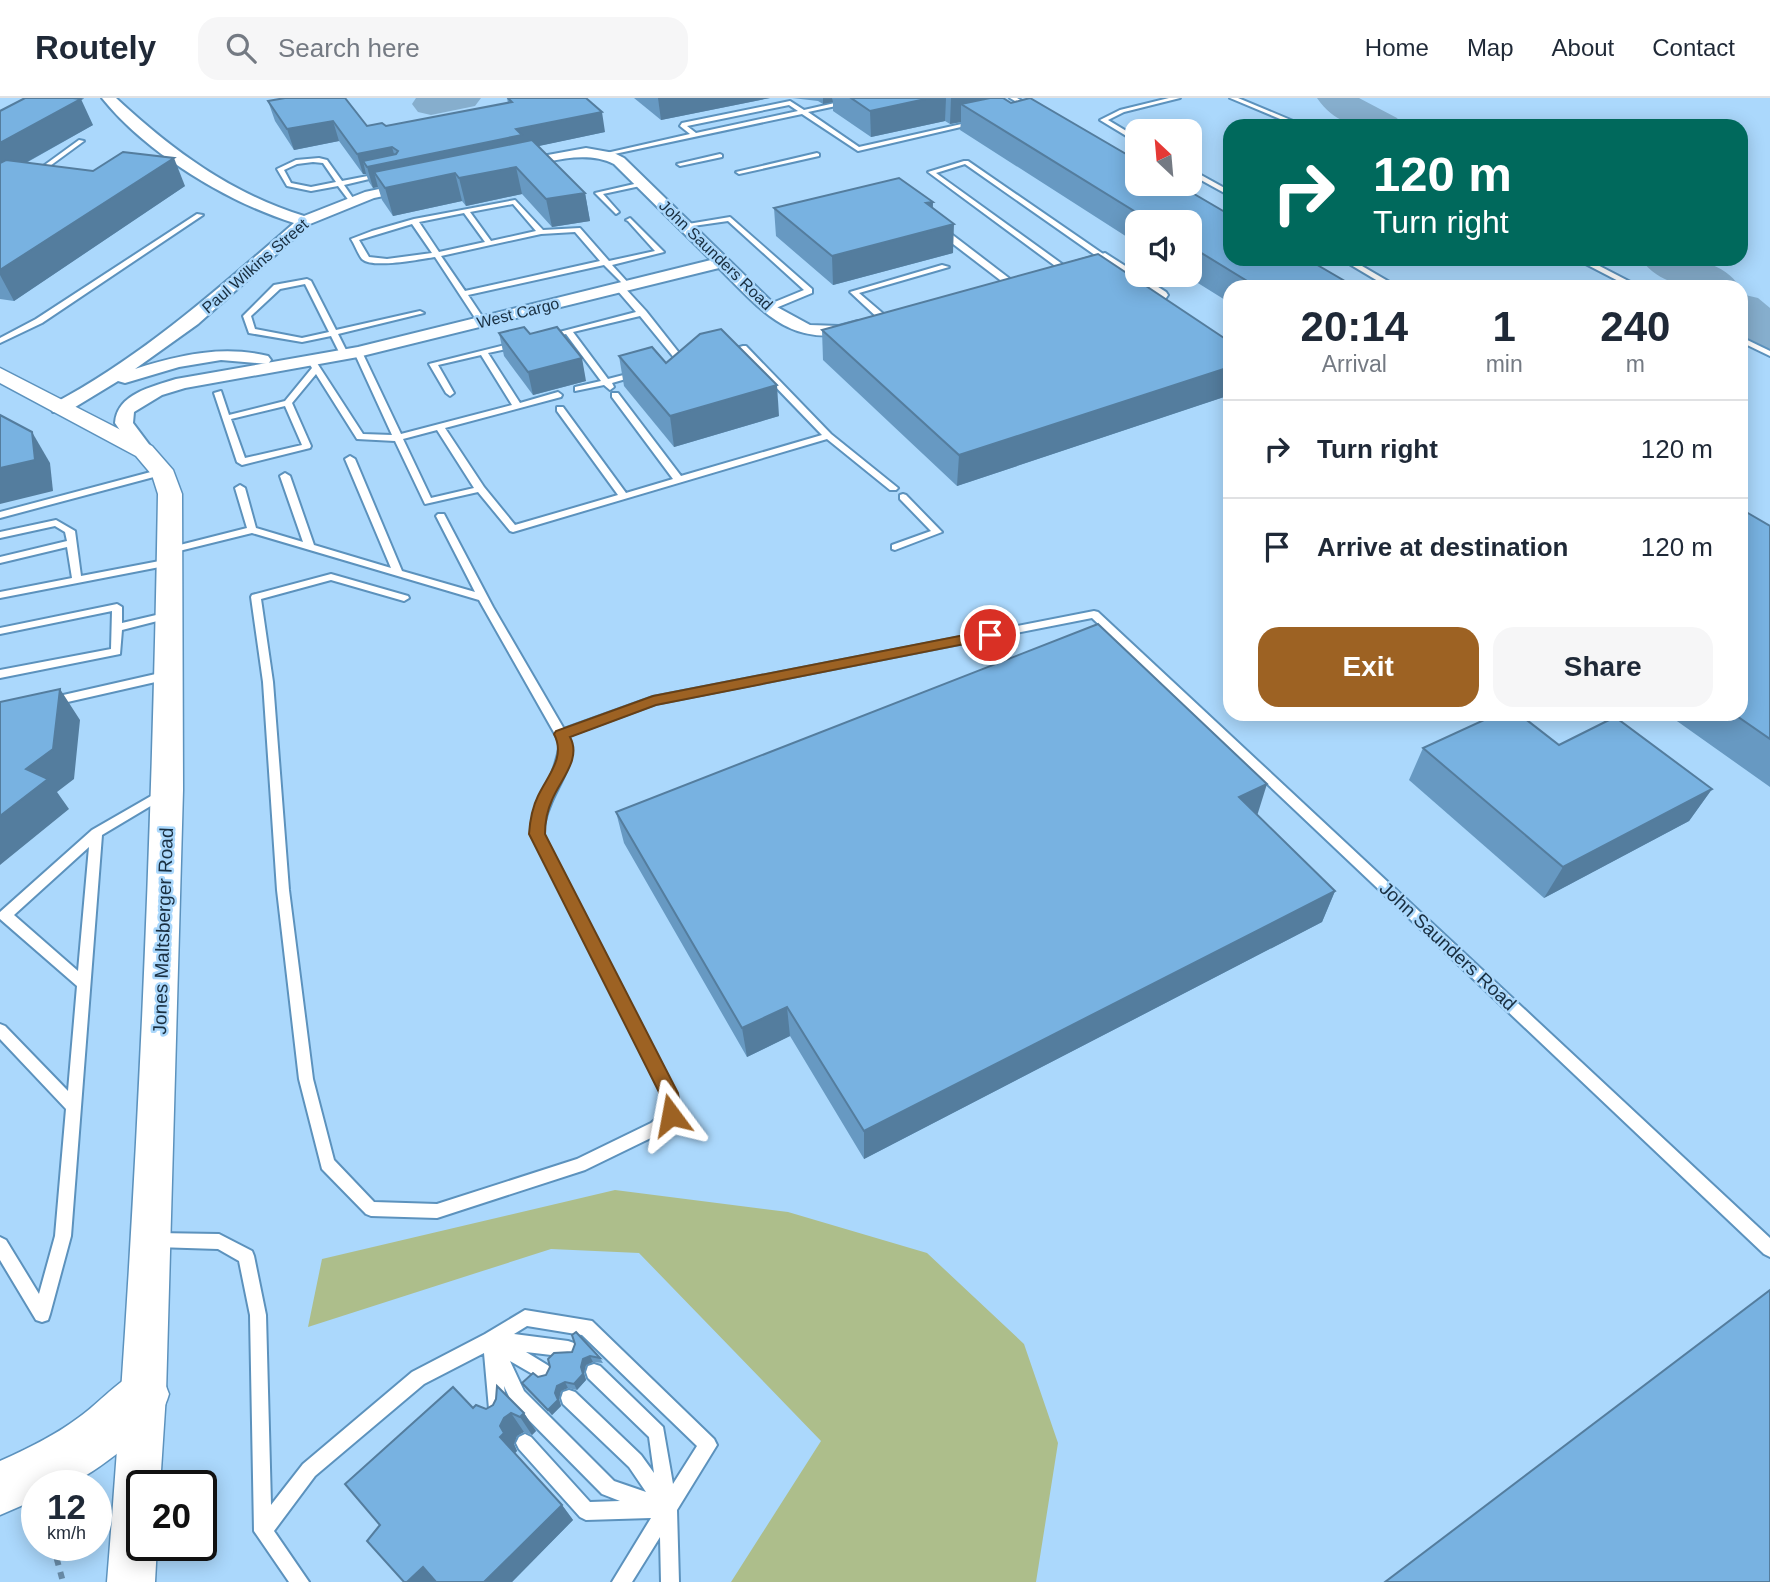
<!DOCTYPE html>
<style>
body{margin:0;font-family:Arial,sans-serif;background:#f6f6f7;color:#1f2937;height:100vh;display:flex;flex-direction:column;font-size:26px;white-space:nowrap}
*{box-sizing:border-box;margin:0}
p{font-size:23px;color:#747a83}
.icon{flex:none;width:38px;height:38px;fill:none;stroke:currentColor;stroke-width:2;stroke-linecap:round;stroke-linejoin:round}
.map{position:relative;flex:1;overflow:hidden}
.sheet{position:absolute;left:1223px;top:182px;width:525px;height:441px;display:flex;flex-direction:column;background:#fff;border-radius:21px;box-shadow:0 4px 18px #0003}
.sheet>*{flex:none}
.banner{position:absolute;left:1223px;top:21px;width:525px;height:147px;border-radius:21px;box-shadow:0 4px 18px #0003;background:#00695c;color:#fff;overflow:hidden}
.needle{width:46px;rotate:334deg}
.tools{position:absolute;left:1125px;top:21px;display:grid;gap:14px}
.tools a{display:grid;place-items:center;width:77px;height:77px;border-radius:14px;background:#fff;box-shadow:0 4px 18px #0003;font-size:35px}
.speed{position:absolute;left:21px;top:1372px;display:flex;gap:14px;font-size:35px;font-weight:700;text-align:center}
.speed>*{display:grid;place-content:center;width:91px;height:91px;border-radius:50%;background:#fff;box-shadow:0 4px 18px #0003;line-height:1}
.speed small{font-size:18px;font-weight:400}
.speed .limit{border:4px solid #111;border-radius:10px;background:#fff;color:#111}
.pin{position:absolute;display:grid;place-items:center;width:60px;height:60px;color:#fff;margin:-30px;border:4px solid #fff;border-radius:50%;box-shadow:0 2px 7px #0007}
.me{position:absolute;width:77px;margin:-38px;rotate:347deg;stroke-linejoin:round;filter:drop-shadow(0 0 5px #0008)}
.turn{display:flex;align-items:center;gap:24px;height:147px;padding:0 35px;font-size:32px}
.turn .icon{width:91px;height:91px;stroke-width:2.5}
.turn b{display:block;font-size:49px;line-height:60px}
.eta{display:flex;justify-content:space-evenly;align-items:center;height:119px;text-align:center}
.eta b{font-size:42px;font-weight:700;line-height:49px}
.action{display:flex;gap:14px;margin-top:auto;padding:14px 35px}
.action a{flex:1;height:80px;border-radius:21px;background:#9d6223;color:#fff;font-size:28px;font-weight:700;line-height:80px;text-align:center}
.action a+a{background:#f6f6f7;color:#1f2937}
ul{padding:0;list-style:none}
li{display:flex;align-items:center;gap:21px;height:98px;padding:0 35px;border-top:2px solid #e0e1e3}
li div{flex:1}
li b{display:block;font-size:26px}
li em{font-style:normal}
header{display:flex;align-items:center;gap:42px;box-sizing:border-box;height:98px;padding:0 35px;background:#fff;border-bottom:2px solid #e0e1e3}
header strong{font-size:33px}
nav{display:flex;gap:38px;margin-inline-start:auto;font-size:24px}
.search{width:490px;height:63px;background:#f6f6f7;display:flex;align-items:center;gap:18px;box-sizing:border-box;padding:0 24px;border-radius:21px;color:#747a83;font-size:26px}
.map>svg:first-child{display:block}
.green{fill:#adbe8b}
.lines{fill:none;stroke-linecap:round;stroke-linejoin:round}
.taxiway{fill:#86aecd;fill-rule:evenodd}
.service-casing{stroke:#5c92bd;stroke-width:4}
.minor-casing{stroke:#5c92bd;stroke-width:4}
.tertiary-casing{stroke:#5c92bd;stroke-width:3}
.secondary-casing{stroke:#5c92bd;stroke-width:3}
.path{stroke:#698ca8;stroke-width:6;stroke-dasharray:7 7;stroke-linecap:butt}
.service{fill:#fff;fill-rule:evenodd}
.minor{fill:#fff;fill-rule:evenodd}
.tertiary{fill:#fff;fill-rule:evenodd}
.secondary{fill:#fff;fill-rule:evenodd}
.wall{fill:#6799c2}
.shaded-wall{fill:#547d9e}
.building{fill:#78b2e1;stroke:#547d9e;stroke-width:2}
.route{fill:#9d6223;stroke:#664017;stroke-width:2}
.labels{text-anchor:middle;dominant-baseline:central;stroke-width:5;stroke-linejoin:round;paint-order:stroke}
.far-street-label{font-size:16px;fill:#192f41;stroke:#abd8fc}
.street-label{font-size:19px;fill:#192f41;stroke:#abd8fc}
</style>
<header>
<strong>Routely</strong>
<div class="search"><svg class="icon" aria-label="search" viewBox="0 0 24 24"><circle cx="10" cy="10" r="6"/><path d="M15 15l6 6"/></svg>Search here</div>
<nav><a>Home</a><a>Map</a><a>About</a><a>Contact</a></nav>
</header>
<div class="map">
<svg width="1770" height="1484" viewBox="0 0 1770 1484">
<rect width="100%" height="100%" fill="#abd8fc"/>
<!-- green -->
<polygon class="green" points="615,1092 788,1114 927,1155 1024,1246 1058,1345 1036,1484 731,1484 821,1343 639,1155 551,1151 308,1229 322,1161"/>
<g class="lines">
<!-- taxiway -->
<g class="taxiway">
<polygon points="416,0 481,0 475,8 431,17 418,14 412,6"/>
<path d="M1317,0H1359L1397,20L1402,28C1366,28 1340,33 1317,0Z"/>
<path d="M1641,161C1677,161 1718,156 1740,189C1705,189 1664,194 1641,161Z"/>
<polygon points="1741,196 1758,200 1770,210 1770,251 1753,246 1741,236"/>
</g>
<defs>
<g id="service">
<polygon points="1010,0 1017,0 1034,10 1029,11"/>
<polygon points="1169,0 1180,0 1124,14 1108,22 1138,40 1138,45 1100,22 1120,12"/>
<polygon points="1230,0 1238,0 1305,28 1297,28"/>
<path d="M848,2L850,5L808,14L859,49L975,23L978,25L858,53L802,16L605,58L602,56L690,36L680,28L682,25L790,3L804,12ZM789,7L798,13L696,35L687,28Z"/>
<polygon points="79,42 84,43 39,76 35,76 35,74"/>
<polygon points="817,55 819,56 819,58 739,76 736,74"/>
<polygon points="720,56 722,57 722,59 680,68 677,66"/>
<path d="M319,60L327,62L342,83L383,75L386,77L344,87L355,103L352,105L350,104L338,88L311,93L287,88L277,71L296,62ZM313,64L323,65L336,84L311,89L291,85L284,72L297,66Z"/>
<polygon points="964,63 968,63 1109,160 1102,162 965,66 936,75 1069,171 1062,173 928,74"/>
<polygon points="1190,71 1230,93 1230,98 1190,76"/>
<polygon points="643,84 646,86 645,87 603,96 619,114 616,116 595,95"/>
<path d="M515,102L543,132L580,130L609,163L655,153L628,123L626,122L630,120L664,154L612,167L631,188L627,190L604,167L468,197L486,224L482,226H479L435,159C421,161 372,171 362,161C358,156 355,147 351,141L372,133L414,121ZM513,106L536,133L491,143L470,114ZM464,115L485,144L439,154L419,124ZM412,126L432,155L387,161L369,159L359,142ZM575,134L600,163L465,193L441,158L541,136Z"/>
<polygon points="197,116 203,117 42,225 0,245 0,240 36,221"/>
<polygon points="730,119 812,191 812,195 771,212 765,212 765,208 804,192 728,123 686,129 682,127"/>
<polygon points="944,135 950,135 1014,184 1014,188 1008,188 944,139"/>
<polygon points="1341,161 1350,161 1398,189 1388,189"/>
<polygon points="1576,161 1586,161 1640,189 1630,189"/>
<polygon points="942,167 949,169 859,195 887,219 887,223 881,223 850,194"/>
<path d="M307,181L311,183L336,232L420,213L424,215L338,236L348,256L344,258L340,256L331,238L302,244L249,235L243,218L274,187ZM305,186L329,234L302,240L255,231L251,218L280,191Z"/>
<polygon points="617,188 623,188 646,213 687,265 680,267 640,218 573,234 608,281 639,273 643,276 612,285 614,289 610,292 604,287 575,293 575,289 601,283 566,236 548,240 544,238 636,214 617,192"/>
<polygon points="1741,239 1770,253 1770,258 1741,244"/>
<path d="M517,244L521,246L520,248L488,255L520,305L558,294L562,297L561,299L445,330L484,389L515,427L618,397L557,313V309H563L626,395L673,381L612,299V295H618L681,378L822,337L741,253L727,256L723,254L743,248H746L831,336L898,390L896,392H890L827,341L513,434L510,433L478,394L425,406L395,343L357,341L316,276L292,305L311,348L310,350L242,367L237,364L214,295L221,293L229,317L285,303L312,270L307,262L311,260L315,262L363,336L392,337L354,254L358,252L362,254L401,336L512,307L481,257L438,267L454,295L450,298L446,295L429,266ZM285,308L302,347L245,360L231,321ZM437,332L474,390L431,400L403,341Z"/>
<path d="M350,358L355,361L402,473L475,494L436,418L438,416H444L493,509L564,631L653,599L1094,513L1098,514L1770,1140V1159L1764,1156L1092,520L655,606L568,638C580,659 557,688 550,708C546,717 544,726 543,736L674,991L678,1017L676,1022L661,1035L585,1072L437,1120L371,1118L366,1116L322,1071L299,981L277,792L263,584L251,499L252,497L331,476L408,498L409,500L404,503L331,482L261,501L273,584L289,792L313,981L334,1062L374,1104L437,1106L577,1061L651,1025L664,1014L662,995L531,736C536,704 556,677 560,645L479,502L252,435L171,455L166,452L168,450L247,430L235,390L240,387L245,390L256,430L303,444L280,378L285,375L290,378L314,447L391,470L345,361Z"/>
<polygon points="162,371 165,372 165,376 0,420 0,414"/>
<polygon points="903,396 906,397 942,434 895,452 892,451 892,447 931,433 900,401 900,397"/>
<polygon points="56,422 75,433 81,478 170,461 175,464 170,467 0,500 0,494 72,480 67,449 0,465 0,459 67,443 65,434 55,428 0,440 0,434"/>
<polygon points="117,506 122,509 122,525 169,514 174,517 173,519 122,532 120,556 0,580 0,572 111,551 112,513 0,536 0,530"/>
<polygon points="169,573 174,577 173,580 50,608 44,604 50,600"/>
<path d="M165,690L169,691L171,694L169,697L102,737L71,1138L50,1216L48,1222L42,1224L36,1222L0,1162V1139L6,1142L39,1196L55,1138L66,1011L0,941V926L5,928L68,993L77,888L0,821V814L92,732ZM89,749L78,873L14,817Z"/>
<path d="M156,1135L219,1136L252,1153L254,1158L266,1217L271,1407L303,1366L412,1274L485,1236L525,1212L592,1223L714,1341L717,1347L677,1412L679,1484H661L660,1439L632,1484H612L651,1420L586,1422L580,1419L519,1351L516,1345L519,1339L525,1336L531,1339L590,1404L620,1403L602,1396L512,1305L504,1288L507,1311L504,1317L498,1320L492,1317L489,1311L484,1255L424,1286L315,1378L274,1433L309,1484H289L254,1433L250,1217L239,1163L218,1151L156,1149L150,1147L148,1142L150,1137ZM527,1228L582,1237L697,1348L673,1386L663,1329L600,1268L594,1266L588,1268L586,1274L588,1280L649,1339L654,1375L641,1357L575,1294L569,1292L563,1294L561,1300L563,1306L629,1369L646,1394L614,1383L524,1293L510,1263L543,1282L549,1280L551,1274L549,1268L526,1254L568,1259L574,1257L576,1251L574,1245L568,1243L514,1236Z"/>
</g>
<g id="minor">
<path d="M102,0H116C172,52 230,95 304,118L365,94L412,84L419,88L417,91L374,100L310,126L198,226L135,271C179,257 222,247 268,258L271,262L268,266L221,262L179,269L125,285L118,283L67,314H53L51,310L53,306C143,258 218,191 294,125C227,104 146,55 102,0Z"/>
<path d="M586,50L614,55L624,60L777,209L810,227L839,228L858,223L867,228L864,232C792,252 766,217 719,170L358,259L185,290L162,297L134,314L133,325L154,353L151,357H137L115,325C117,296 151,289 176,281L358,249L711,162L614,66C584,51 546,65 515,71L508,67L515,63Z"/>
<polygon points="1105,155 1166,194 1168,197 1166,200 1154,200 1103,166 1071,175 1063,170 1065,167"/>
</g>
<path id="tertiary" d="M0,270L152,348L173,372L182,396L183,692L166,1296L160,1388H142V1447H157L155,1484H107C136,1122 152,759 158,396L152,377L136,358L0,285Z"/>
<path id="secondary" d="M144,1271L162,1278L169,1296C167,1303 164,1310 160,1316C144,1336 89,1381 64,1388C56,1390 45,1388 37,1388V1401L0,1417V1363C27,1351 54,1338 78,1320C101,1304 118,1281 144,1271Z"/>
</defs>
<!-- service casing -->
<use href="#service" class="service-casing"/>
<!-- minor casing -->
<use href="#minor" class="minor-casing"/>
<!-- tertiary casing -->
<use href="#tertiary" class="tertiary-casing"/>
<!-- secondary casing -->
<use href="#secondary" class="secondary-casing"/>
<!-- path -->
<polyline class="path" points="53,1447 63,1484"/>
<!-- service -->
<use href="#service" class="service"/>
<!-- minor -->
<use href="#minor" class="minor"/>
<!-- tertiary -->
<use href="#tertiary" class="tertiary"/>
<!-- secondary -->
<use href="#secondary" class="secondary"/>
</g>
<!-- wall -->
<g class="wall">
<polygon points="507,0 605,34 538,48 585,95 590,123 552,129 522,96 466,108 462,103 393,118 382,102 378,89 373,90 369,84 366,76 363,76 339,43 294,52 275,23 268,3 367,28 386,28 508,5"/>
<polygon points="634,0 770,0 661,22"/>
<polygon points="792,0 988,0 1355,189 1230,189 1230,205 1185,177 1190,177 1190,124 1138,124 1138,146 960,32 961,24 950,26 945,23 871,39 833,13 833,4 823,6 818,3"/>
<polygon points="0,13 93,27 26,65 185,88 14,203 0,201"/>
<polygon points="933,104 932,110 953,155 833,187 776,138 774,110"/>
<polygon points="822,232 1230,244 1230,297 957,388 823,262"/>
<polygon points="499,235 530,236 586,283 533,297 504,258"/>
<polygon points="619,258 779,318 674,349 624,288"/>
<polygon points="1770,428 1770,689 1667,616 1741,616"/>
<polygon points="1559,647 1712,691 1689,723 1544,800 1409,682 1423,650"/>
<polygon points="616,714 1257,717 1335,793 1322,824 864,1061 790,938 747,959 624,745"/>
<polygon points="572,1254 600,1260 603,1265 593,1264 586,1267 584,1275 586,1282 577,1292 568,1290 561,1293 559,1301 561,1308 552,1317 526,1291 522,1285 538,1279 546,1277"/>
<polygon points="473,1310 524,1315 536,1333 532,1337 524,1334 517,1338 514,1346 517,1353 515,1355 562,1407 573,1422 512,1484 404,1484"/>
</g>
<!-- shaded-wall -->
<g class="shaded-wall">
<polygon points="658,0 770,0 661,22"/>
<polygon points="823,0 832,0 833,4 823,6"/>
<polygon points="930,0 946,0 945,23 871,39 870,13"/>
<polygon points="951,0 988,0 961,6 961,24 950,26"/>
<polygon points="81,1 93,27 0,79 0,45"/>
<polygon points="602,14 605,34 525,51 374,74 378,89 373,90 367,69 363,63 366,76 363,76 357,56 392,49 396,63 516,31"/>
<polygon points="333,23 339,43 294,52 287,31"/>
<polygon points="174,60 185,88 14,203 0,177 0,172"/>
<polygon points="516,69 522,96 466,108 459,80"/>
<polygon points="455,75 462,103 393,118 385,90"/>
<polygon points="585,95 590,123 552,129 546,101"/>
<polygon points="933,104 932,132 926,105"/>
<polygon points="954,126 953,155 833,187 832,158"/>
<polygon points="582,260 586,283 533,297 528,274"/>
<polygon points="1230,269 1230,297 957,388 959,357"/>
<polygon points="777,287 779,318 674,349 670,318"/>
<polygon points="32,334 50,365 53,393 0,406 0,370"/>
<polygon points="60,591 80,622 74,681 57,694 69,711 0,767 0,718"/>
<polygon points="1267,686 1257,718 1239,699"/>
<polygon points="1712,691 1689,723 1544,800 1563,769"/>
<polygon points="1335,793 1322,824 864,1061 864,1033"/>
<polygon points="787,909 790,938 747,959 742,930"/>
<polygon points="590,1258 593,1264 586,1267 584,1275 586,1282 577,1292 574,1286 583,1261"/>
<polygon points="565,1284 568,1290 561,1293 559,1301 561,1308 552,1317 548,1312 557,1288"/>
<polygon points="511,1315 524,1334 517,1338 514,1346 517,1353 513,1357 500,1339 500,1328 504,1320"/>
<polygon points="524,1315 536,1333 532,1337 520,1319"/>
<polygon points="562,1407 573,1422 512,1484 484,1484"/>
<polygon points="423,1469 439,1484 407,1484"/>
</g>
<!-- building -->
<g class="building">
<polygon points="25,0 73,0 81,1 0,45 0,13"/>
<polygon points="285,0 345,0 367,28 382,25 386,28 512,4 508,0 586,0 602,14 516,31 522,37 367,69 363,63 396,56 398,53 392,49 357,56 333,23 287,31 268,3"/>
<polygon points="851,0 930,0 870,13"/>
<polygon points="990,0 1003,0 1011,5 1030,0 1138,63 1138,86 1177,86 1230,117 1230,161 1307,161 1355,189 1257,189 1190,148 1190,124 1152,124 961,6"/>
<polygon points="532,42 585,95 546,101 516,69 459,80 455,75 385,90 374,74"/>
<polygon points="123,54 174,60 0,172 0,65 6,62 93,73"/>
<polygon points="899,80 933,104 926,105 954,126 832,158 774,110"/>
<polygon points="1098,156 1230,244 1230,269 959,357 822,232"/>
<polygon points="524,229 530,236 557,229 582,260 528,274 499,235"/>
<polygon points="721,231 777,287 670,318 619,258 652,249 666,265 700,236"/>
<polygon points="0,317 32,334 35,362 0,370"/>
<polygon points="1741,411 1770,428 1770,641 1734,616 1741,616"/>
<polygon points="1098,526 1267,686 1239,699 1335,793 864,1033 787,909 742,930 616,714"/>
<polygon points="60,591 53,651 26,671 48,681 0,718 0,604"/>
<polygon points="1497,616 1519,616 1559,647 1615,619 1712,691 1563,769 1423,650"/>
<polygon points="1770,1192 1770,1484 1385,1484"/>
<polygon points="576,1234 600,1260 590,1258 583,1261 581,1269 583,1276 574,1286 565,1284 557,1288 555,1295 558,1302 548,1312 522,1285 533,1275 538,1279 546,1277 550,1269 548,1261 554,1255 572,1254 575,1246 572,1237"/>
<polygon points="497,1288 524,1315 520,1319 511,1315 504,1320 500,1328 504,1335 500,1339 562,1407 484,1484 436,1484 423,1469 407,1484 404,1484 367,1443 380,1427 345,1386 453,1289 473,1310 476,1307 486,1311 493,1307 496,1301"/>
</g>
<!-- route -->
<path class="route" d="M990,532L995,534V540L656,607L570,639C582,661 560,682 552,702C547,713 545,723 545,736L678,995L681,1017L678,1023L671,1026L664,1023L660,996L529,736C530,722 532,710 538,698C548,677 566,659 554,636L556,633L653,598Z"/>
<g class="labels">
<!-- far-street labels -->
<g class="far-street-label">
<text transform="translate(716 157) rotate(44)">John Saunders Road</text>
<text transform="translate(255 168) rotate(-41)">Paul Wilkins Street</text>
<text transform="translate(518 215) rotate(-14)">West Cargo</text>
</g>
<!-- street labels -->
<g class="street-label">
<text transform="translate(163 833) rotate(-88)">Jones Maltsberger Road</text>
<text transform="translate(1448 848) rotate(43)">John Saunders Road</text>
</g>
</g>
</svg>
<div class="tools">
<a><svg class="needle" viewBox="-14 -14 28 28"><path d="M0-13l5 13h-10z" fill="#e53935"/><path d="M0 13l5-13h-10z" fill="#747a83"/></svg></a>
<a><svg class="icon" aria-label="sound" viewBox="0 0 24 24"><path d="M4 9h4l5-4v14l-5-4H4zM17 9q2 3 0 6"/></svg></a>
</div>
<div class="speed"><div>12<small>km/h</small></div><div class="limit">20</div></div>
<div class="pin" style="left:990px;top:537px;background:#d93025"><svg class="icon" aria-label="arrive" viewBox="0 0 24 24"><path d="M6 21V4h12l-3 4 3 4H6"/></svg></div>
<svg class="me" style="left:671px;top:1017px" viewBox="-20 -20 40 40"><path d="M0-17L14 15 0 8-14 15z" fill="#9d6223" stroke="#fff" stroke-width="4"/></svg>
<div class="banner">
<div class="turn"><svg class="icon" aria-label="right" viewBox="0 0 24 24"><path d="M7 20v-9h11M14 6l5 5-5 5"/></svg><div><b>120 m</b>Turn right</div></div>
</div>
<section class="sheet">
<div class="eta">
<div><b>20:14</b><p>Arrival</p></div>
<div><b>1</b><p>min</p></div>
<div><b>240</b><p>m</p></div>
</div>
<ul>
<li><svg class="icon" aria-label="right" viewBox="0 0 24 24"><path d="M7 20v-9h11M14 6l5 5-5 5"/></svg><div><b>Turn right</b></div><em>120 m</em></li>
<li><svg class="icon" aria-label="arrive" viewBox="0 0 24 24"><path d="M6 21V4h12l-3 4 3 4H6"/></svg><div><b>Arrive at destination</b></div><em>120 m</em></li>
</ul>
<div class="action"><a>Exit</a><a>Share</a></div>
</section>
</div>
